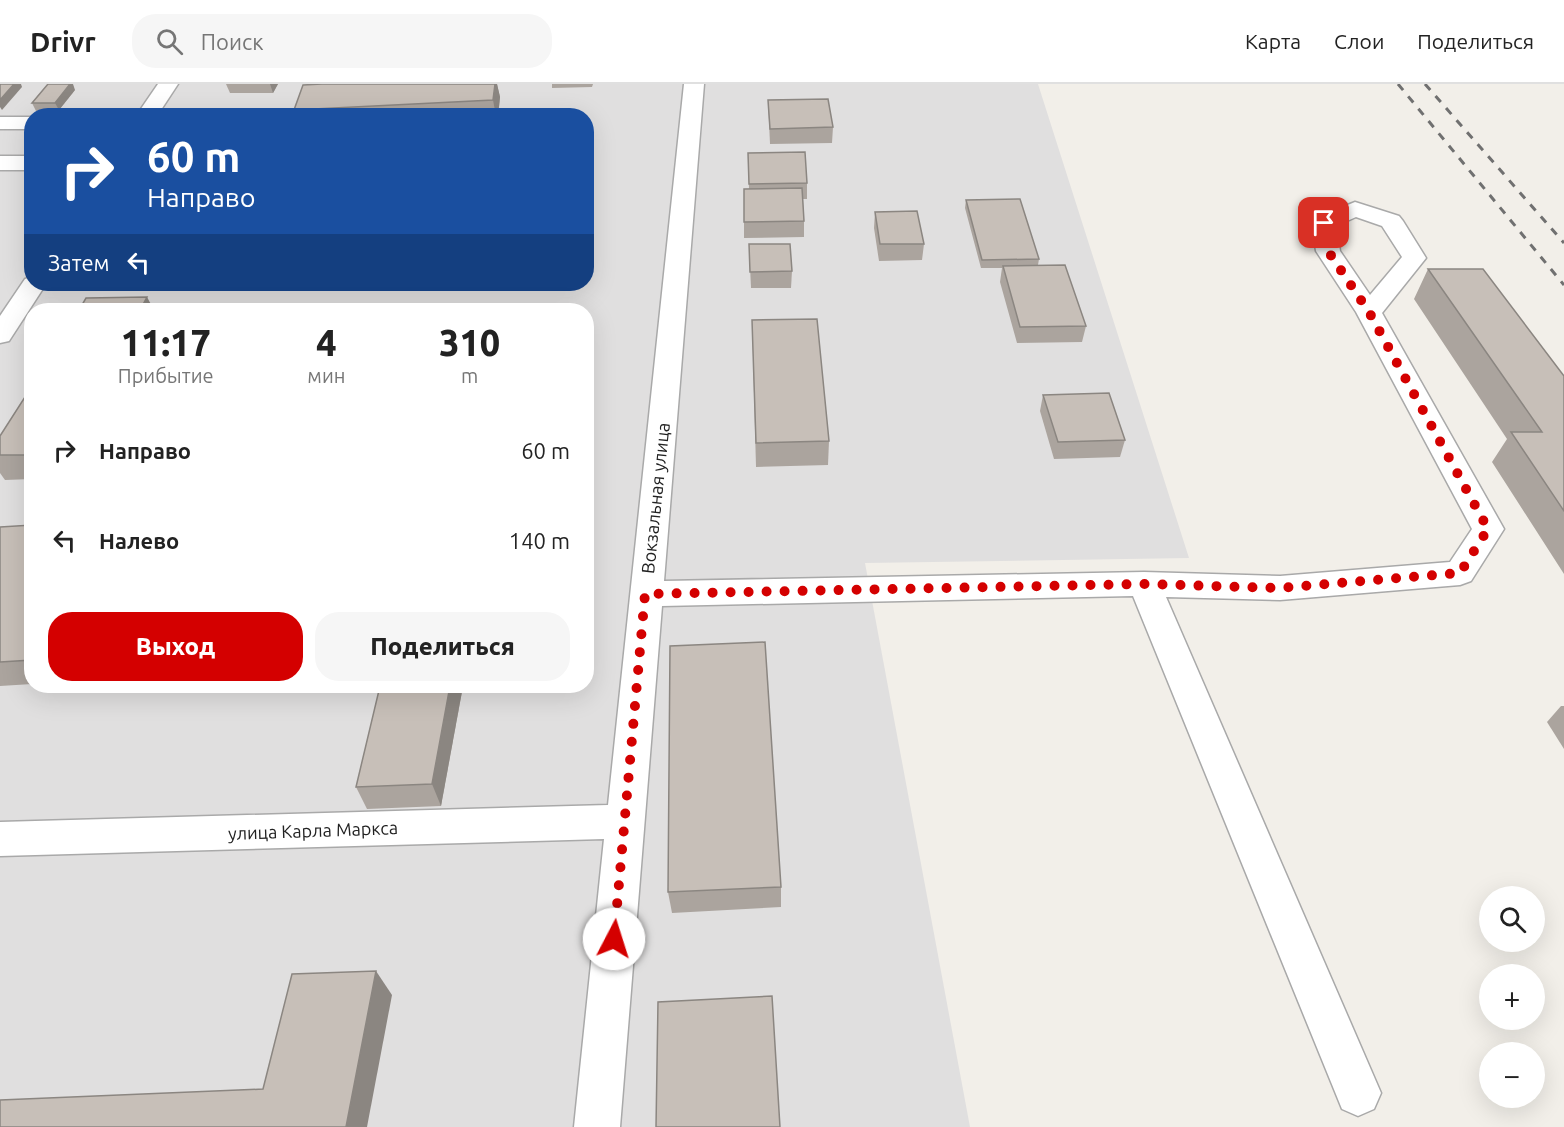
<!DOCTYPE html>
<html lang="ru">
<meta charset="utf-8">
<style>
body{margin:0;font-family:Ubuntu,sans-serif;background:#f6f6f6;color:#222;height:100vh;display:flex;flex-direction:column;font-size:22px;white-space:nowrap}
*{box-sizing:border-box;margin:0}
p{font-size:20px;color:#767676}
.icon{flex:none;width:33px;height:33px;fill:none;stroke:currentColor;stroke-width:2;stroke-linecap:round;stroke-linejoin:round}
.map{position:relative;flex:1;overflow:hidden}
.details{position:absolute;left:24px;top:219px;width:570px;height:390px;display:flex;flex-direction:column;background:#fff;border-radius:24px;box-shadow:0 6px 24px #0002}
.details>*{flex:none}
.top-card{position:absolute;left:24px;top:24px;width:570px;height:183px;border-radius:24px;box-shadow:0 6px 24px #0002;background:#1a4fa0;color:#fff;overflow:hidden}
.fabs{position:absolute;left:1479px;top:802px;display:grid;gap:12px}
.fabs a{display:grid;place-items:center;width:66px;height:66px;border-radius:50%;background:#fff;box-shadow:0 6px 24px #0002;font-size:30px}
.pin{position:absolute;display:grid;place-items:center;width:51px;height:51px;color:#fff;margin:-26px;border-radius:12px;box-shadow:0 3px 9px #0006}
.me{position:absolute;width:66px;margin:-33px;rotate:5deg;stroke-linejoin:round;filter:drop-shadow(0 0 4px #0008)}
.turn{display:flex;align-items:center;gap:21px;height:126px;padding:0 24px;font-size:27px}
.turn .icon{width:78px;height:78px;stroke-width:2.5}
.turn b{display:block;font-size:42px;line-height:51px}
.then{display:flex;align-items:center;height:57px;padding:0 24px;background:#0003;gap:12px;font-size:22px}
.eta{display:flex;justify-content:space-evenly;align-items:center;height:102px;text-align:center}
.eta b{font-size:36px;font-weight:800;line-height:42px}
.primary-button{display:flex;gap:12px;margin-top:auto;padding:12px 24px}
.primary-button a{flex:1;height:69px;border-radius:24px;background:#d40000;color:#fff;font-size:24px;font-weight:800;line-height:69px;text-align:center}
.primary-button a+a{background:#f6f6f6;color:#222}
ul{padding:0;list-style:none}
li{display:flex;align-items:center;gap:18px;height:90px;padding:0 24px}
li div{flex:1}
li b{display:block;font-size:22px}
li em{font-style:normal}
header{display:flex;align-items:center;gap:36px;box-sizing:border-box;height:84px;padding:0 30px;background:#fff;border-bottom:2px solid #e0e0e0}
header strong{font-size:28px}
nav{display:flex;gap:33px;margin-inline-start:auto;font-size:21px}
.search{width:420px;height:54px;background:#f6f6f6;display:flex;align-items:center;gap:15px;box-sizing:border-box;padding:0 21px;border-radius:24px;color:#767676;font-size:22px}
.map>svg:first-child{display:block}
.residential{fill:#e0dfdf;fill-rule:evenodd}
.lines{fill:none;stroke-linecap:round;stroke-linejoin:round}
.minor-casing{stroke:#a9a9a9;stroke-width:3}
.minor{fill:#fff;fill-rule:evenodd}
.rail{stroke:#707070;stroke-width:3;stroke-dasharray:8 8;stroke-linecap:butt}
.wall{fill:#aba49e}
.shaded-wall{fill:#8b8681}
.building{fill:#c7bfb8;stroke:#8b8681;stroke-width:1.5}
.route{stroke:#d40000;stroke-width:10;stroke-dasharray:0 18}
.labels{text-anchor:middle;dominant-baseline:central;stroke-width:6;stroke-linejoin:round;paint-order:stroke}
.street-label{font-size:18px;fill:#222;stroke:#fff}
</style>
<header>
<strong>Drivr</strong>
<div class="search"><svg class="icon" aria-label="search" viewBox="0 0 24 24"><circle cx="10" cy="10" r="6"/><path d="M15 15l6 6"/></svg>Поиск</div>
<nav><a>Карта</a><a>Слои</a><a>Поделиться</a></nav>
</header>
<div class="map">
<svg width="1564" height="1043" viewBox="0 0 1564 1043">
<rect width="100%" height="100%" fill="#f2efe9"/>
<!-- residential -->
<path class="residential" d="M0,0H1038L1189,474L865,479L970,1043H0ZM32,32H586V200H32ZM32,226H586V602H32Z"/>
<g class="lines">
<defs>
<g id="minor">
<polygon points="158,0 178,0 157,32 136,32"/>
<path d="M684,0H704L664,497L1144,488L1280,492L1450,478L1472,445L1356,228L1316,167L1312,139L1316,134L1355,118L1399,132L1403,137L1426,174L1382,229L1504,445L1471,497L1460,501L1280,516L1166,513L1381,1009L1374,1025L1358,1032L1342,1025L1133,512L662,522L620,1043H574L604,755L0,772V738L608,721ZM1356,133L1382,142L1402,173L1370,211L1340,167L1336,142Z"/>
<rect x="0" y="33" width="32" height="12"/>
<rect x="0" y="72" width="32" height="14"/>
<polygon points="32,193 32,200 46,200 9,257 0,259 0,232 25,195"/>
</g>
</defs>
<!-- minor casing -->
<use href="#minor" class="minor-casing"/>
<!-- minor -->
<use href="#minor" class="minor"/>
<!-- rail -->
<g class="rail">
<polyline points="1398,0 1564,201"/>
<polyline points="1425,0 1564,159"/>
</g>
</g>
<!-- wall -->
<g class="wall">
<polygon points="226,0 278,0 273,9 230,9"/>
<polygon points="322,0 497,0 500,13 498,32 296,32 294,26"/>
<polygon points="552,0 593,0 592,3 552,4"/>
<polygon points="75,6 59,26 36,27 32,19"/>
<polygon points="768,16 833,43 832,59 770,60"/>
<polygon points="748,69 807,99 807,115 803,115 804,137 804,153 744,154 744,138 749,105"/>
<polygon points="966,116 1039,175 1038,181 1086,242 1082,258 1017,259 1000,198 1002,184 981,184 965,124"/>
<polygon points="875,128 924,160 922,176 879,177 874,144"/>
<polygon points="749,160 792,187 791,204 751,204"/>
<polygon points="1428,185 1564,292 1564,490 1492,378 1507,355 1414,215"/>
<polygon points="124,200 278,200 276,204 128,207"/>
<polygon points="752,236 829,357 828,381 756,383"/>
<polygon points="32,302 32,395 5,396 0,389 0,352"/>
<polygon points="1043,311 1125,356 1120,373 1054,375 1040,327"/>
<polygon points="32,441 32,600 0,602 0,443"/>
<polygon points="380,602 463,602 441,722 367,725 356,703"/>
<polygon points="1561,622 1564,622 1564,665 1547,638"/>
<polygon points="781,803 781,823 672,829 668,808"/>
</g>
<!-- shaded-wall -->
<g class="shaded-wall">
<polygon points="14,0 21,0 22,3 2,26 0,23 0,16"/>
<polygon points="70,0 73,0 75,6 59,26 55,19"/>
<polygon points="270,0 278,0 273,9"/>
<polygon points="495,0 497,0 500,13 498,32 496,32 493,16"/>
<polygon points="147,213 154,226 140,226"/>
<polygon points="450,602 463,602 441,722 432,700"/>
<polygon points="376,887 392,911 367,1043 346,1043"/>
</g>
<!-- building -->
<g class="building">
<polygon points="0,0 14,0 0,16"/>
<polygon points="48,0 70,0 55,19 32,19"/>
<polygon points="322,0 495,0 493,16 294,26 303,1"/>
<polygon points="828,15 833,43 770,45 768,16"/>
<polygon points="257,28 255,32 201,32 202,29"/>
<polygon points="805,68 807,99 749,100 748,69"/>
<polygon points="802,104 804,137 744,138 744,105"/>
<polygon points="1020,115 1039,175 982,176 966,116"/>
<polygon points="917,127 924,160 880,160 875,128"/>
<polygon points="749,160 790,160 792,187 750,188"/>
<polygon points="1065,181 1086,242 1020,243 1003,182"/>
<polygon points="1428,185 1483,185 1564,292 1564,427 1511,348 1542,348"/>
<polygon points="147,213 140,226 79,226 86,214"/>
<polygon points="817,235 829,357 756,359 752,236"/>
<polygon points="32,302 32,371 0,371 0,352"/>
<polygon points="1109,309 1125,356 1058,358 1043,311"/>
<polygon points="32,441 32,576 0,578 0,443"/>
<polygon points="765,558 781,803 668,808 670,562"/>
<polygon points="380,602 450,602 432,700 356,703"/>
<polygon points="376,887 346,1043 0,1043 0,1016 263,1005 292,890"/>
<polygon points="772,912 780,1043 656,1043 658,918"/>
</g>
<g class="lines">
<!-- route -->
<polyline class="route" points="614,855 645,510 1144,500 1280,504 1460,489 1488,445 1369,228 1328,167 1324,139"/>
</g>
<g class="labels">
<!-- street labels -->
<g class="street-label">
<text transform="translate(655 414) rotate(-84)">Вокзальная улица</text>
<text transform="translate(313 746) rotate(-2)">улица Карла Маркса</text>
</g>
</g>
</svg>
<div class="fabs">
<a><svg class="icon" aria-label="search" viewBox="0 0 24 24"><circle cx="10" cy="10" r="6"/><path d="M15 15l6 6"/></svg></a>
<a>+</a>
<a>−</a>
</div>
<div class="pin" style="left:1324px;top:139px;background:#d93025"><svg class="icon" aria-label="arrive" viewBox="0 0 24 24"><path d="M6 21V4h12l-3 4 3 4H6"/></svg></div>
<svg class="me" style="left:614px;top:855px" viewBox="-20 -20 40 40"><circle r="19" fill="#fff"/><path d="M0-13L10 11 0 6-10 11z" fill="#d40000"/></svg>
<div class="top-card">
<div class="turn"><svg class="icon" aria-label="right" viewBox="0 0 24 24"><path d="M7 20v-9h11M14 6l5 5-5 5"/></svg><div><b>60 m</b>Направо</div></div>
<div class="then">Затем<svg class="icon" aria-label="left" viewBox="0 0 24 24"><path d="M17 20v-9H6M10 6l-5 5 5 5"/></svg></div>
</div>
<section class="details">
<div class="eta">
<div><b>11:17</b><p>Прибытие</p></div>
<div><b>4</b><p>мин</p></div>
<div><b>310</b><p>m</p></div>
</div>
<ul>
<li><svg class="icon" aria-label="right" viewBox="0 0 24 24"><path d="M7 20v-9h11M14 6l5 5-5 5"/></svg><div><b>Направо</b></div><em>60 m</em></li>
<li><svg class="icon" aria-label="left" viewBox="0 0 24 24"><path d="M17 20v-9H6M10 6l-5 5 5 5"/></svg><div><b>Налево</b></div><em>140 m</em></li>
</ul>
<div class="primary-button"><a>Выход</a><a>Поделиться</a></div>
</section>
</div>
